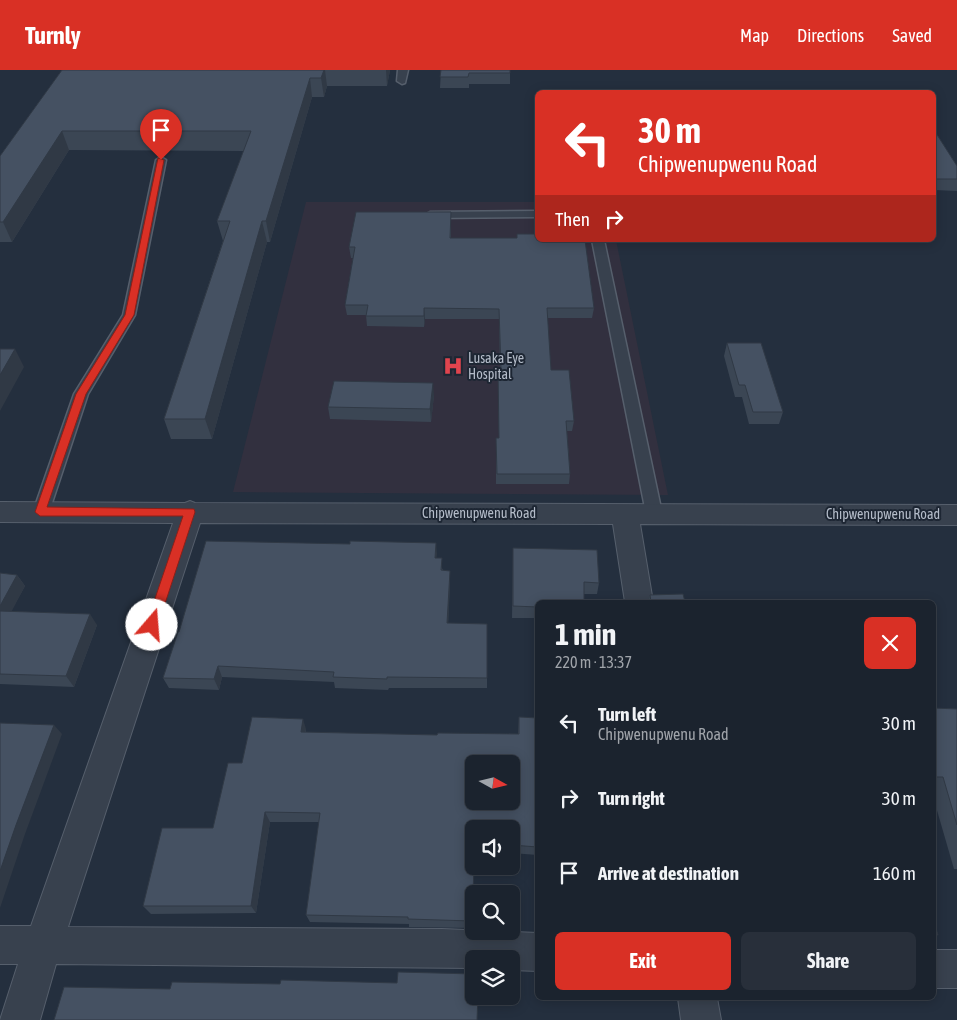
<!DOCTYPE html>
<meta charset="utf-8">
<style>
body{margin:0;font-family:"Asap Condensed",sans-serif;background:#282f3a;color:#f1f3f6;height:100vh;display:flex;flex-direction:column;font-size:19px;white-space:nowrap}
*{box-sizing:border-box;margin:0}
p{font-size:16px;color:#a0a4aa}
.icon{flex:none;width:28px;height:28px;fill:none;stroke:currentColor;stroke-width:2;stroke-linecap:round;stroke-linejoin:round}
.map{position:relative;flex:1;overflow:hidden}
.drawer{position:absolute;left:535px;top:530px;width:401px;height:400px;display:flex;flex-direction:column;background:#1b232e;border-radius:8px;box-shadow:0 2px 12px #0003,0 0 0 1px #39404a}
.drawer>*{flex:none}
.guide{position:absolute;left:535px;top:20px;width:401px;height:152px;border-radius:8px;box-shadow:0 2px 12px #0003,0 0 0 1px #39404a;background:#d93025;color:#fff;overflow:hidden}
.needle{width:32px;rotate:98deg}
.fabs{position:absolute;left:465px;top:685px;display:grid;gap:10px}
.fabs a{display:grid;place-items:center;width:55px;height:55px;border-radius:8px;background:#1b232e;box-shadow:0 2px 12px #0003,0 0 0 1px #39404a;font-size:25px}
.pin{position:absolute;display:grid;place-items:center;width:42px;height:42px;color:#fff;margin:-51px -21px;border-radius:50% 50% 50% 0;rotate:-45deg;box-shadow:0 0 5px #0007}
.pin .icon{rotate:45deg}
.me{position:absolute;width:55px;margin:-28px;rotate:18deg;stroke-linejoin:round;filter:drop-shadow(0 0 4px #0008)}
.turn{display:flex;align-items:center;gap:18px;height:105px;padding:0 20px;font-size:22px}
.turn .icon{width:65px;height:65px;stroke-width:2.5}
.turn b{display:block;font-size:35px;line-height:42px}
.then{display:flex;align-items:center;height:48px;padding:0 20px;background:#0003;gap:10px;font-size:19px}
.round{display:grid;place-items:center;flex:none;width:52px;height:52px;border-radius:8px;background:#282f3a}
.summary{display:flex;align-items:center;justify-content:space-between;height:85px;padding:0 20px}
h1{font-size:30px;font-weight:700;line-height:38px}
.action{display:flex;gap:10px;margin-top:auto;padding:10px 20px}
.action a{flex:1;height:58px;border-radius:8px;background:#d93025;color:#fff;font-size:20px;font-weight:700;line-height:58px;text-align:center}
.action a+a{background:#282f3a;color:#f1f3f6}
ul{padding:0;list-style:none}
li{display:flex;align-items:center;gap:15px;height:75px;padding:0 20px}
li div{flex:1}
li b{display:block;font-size:19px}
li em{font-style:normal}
header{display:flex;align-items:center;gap:30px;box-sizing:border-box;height:70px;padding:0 25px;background:#d93025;color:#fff}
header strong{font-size:24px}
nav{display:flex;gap:28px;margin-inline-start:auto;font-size:18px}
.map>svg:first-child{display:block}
.medical{fill:#32303f}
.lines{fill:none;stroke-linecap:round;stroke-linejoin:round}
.service-casing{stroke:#565f6c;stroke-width:3}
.minor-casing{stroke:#565f6c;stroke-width:2}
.service{fill:#38414e;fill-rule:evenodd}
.minor{fill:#38414e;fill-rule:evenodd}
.wall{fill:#3b4654}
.shaded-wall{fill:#303945}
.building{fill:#455162;stroke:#303945;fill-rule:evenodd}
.route{fill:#d93025;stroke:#8d1f18}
.labels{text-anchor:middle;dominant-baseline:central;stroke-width:4;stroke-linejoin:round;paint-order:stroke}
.poi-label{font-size:14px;fill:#b4bcc9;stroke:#1d2633;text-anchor:start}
.street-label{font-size:14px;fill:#b4bcc9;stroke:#1d2633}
</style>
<header>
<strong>Turnly</strong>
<nav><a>Map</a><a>Directions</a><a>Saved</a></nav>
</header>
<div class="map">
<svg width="957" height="950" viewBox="0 0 957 950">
<rect width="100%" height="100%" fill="#242f3e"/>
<!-- medical -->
<polygon class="medical" points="306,132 537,132 538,170 616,170 668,425 233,422"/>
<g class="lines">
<defs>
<g id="service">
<polygon points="398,0 408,0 405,13 402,14 397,11"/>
<polygon points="161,87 166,90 135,245 88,324 49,442 47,446 41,448 35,446 33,442 74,324 123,245 156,90"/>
<polygon points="538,141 538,147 430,148 424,145 430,142"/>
<polygon points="592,170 604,170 662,443 660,447 654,449 648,447 646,443"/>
</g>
<g id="minor">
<polygon points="190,431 195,433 957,435 957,455 640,454 653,532 625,532 613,454 200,453 68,857 442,859 538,863 538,901 511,900 511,889 474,889 474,898 56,894 40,950 0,950 18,894 0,894 0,856 31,856 173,453 0,452 0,432 185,433"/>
<rect x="934" y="880" width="23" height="38"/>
<polygon points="678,928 717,928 721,950 681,950"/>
</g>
</defs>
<!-- service casing -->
<use href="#service" class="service-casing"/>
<!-- minor casing -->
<use href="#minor" class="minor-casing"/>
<!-- service -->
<use href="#service" class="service"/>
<!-- minor -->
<use href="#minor" class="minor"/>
</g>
<!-- wall -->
<g class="wall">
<polygon points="62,0 390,0 387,16 327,16 324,27 312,27 270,172 267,172 212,369 171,369 164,349 223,171 217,151 244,81 69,80 12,172 0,172 0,86"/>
<polygon points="441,0 510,0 510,14 469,14 469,18 440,18"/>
<polygon points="934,60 957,96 957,121 934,120"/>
<polygon points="451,152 451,168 594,238 592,248 547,248 551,300 574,351 572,361 567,361 570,404 569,414 496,414 496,368 499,368 498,309 500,299 499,249 425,249 424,257 367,256 366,245 347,245 345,235 353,188 351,188 349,177"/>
<polygon points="727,273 783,342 779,354 749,354 742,327 735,327 724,286"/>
<polygon points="434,325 431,352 330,349 328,337"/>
<polygon points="436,473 436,488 450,512 448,553 487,554 487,618 389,618 388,620 335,618 334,612 222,607 219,620 169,618 163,608 179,562 350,474"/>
<polygon points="513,478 599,513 597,524 584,524 538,532 538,548 512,548"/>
<polygon points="0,503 17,505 25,516 11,541 97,555 74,617 0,614"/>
<polygon points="650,525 651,532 648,532"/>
<polygon points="934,638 957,639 957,799 954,799 934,730"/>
<polygon points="519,647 538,648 538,785 511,783 511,759 474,759 472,858 409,857 409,854 310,852 306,845 319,752 270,752 256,843 151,844 143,836 213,758 242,693 306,659 306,662 437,665 518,664"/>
</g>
<!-- shaded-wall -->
<g class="shaded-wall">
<polygon points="324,0 325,0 327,16 324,27 321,8"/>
<polygon points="386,0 390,0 387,16"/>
<polygon points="310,8 312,27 270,172 266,151"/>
<polygon points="62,61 69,80 12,172 3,152"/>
<polygon points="262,151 267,172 212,369 205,349"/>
<polygon points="424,238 425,249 424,257"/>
<polygon points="15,279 24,297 0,341 0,305"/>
<polygon points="433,313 434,325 431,352 430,339"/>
<polygon points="436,473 437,484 435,499 435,488"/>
<polygon points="450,501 450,512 448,564 447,553"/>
<polygon points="17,505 25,516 6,552 0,544 0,536"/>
<polygon points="90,544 97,555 74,617 66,606"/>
<polygon points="218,596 222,607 219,620 214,609"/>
<polygon points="303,649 306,659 304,672 301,662"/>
<polygon points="54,655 62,664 25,764 0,838 0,801 16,755"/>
<polygon points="265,742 270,752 256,843 251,836"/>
</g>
<!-- building -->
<g class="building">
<polygon points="62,0 324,0 321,8 310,8 266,151 262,151 205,349 164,349 230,151 217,151 251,61 62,61 3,152 0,152 0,86"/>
<polygon points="441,0 510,0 510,3 469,3 468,7 440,7"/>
<polygon points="934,60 957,96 957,109 936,109 934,105"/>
<polygon points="356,142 451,142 450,168 517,168 517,164 538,164 538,170 585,170 594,238 547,238 551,300 569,300 574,351 566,351 570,404 497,404 496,368 499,368 498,299 501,299 499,239 424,238 424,246 366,246 368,235 345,235 355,177 349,177"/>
<polygon points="727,273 761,273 783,342 753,342 745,315 739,315"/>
<polygon points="0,279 15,279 0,305"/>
<polygon points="334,311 433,313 430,339 328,337"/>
<polygon points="206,471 350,474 350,471 436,473 435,488 442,488 441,500 450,501 447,553 487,554 487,608 387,607 387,609 333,607 334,602 218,596 214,609 163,608 178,562 179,562"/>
<polygon points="513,478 597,480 599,513 584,512 584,532 538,532 538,537 513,536"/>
<polygon points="0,503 17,505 0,536"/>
<polygon points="683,524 685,532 651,532 650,525"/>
<polygon points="0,541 90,544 66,606 0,604"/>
<polygon points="934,638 957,639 957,755 943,707 934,707"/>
<path d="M252,647L303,649L301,662L437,665L438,663L519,664V647L538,648V777L511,775V759H474V796L472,851L408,849V847L306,845L320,743L265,742L251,836H143L162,758H213L228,693H242ZM474,694H511V731H474Z"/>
<polygon points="0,653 54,655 16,755 0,801"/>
<polygon points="934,852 938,865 934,865"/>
<polygon points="398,902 474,904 474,926 478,926 477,950 54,950 64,917 170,919 172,912 280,914 281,910 397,913"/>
</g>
<!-- route -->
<polygon class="route" points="158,88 164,90 134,245 86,324 47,437 194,439 195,442 158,555 156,558 147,558 146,555 183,446 40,446 35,442 76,324 125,245"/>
<!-- icons -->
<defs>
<symbol id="hospital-bare" viewBox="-9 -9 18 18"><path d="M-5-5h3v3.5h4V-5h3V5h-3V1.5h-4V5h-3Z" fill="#e0444e" stroke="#1d2633" stroke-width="2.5" paint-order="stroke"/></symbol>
</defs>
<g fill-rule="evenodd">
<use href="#hospital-bare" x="439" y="282" width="28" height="28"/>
</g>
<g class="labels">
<!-- poi labels -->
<g class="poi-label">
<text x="468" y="288">Lusaka Eye<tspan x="468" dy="16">Hospital</tspan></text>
</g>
<!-- street labels -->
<g class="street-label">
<text x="479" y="443">Chipwenupwenu Road</text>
<text x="883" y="444">Chipwenupwenu Road</text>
</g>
</g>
</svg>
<div class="fabs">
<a><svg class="needle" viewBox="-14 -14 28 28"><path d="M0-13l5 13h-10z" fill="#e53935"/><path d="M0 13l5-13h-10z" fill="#a0a4aa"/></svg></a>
<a><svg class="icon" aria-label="sound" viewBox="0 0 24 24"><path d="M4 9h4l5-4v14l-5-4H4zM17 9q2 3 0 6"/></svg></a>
<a><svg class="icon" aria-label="search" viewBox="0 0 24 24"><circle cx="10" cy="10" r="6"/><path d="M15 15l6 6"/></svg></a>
<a><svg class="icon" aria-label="layers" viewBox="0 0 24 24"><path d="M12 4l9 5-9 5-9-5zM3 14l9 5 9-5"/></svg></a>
</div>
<div class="pin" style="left:161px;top:90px;background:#d93025"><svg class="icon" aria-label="arrive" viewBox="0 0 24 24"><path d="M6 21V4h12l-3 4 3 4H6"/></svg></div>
<svg class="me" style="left:152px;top:555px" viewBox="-20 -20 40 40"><circle r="19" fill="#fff"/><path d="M0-13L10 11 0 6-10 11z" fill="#d93025"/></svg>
<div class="guide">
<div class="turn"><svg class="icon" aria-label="left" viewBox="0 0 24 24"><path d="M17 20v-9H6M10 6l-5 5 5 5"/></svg><div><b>30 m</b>Chipwenupwenu Road</div></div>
<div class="then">Then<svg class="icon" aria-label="right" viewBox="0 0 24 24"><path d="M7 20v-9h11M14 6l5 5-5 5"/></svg></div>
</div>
<section class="drawer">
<div class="summary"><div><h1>1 min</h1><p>220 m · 13:37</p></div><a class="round" style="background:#d93025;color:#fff"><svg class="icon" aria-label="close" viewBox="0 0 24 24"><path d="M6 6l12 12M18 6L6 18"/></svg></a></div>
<ul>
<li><svg class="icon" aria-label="left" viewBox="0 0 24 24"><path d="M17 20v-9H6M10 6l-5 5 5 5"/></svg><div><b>Turn left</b><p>Chipwenupwenu Road</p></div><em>30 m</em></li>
<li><svg class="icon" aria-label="right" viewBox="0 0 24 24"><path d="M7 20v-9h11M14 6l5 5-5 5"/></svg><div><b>Turn right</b></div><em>30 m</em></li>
<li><svg class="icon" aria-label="arrive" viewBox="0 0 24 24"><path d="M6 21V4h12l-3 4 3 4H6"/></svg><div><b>Arrive at destination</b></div><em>160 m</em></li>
</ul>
<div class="action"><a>Exit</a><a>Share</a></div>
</section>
</div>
